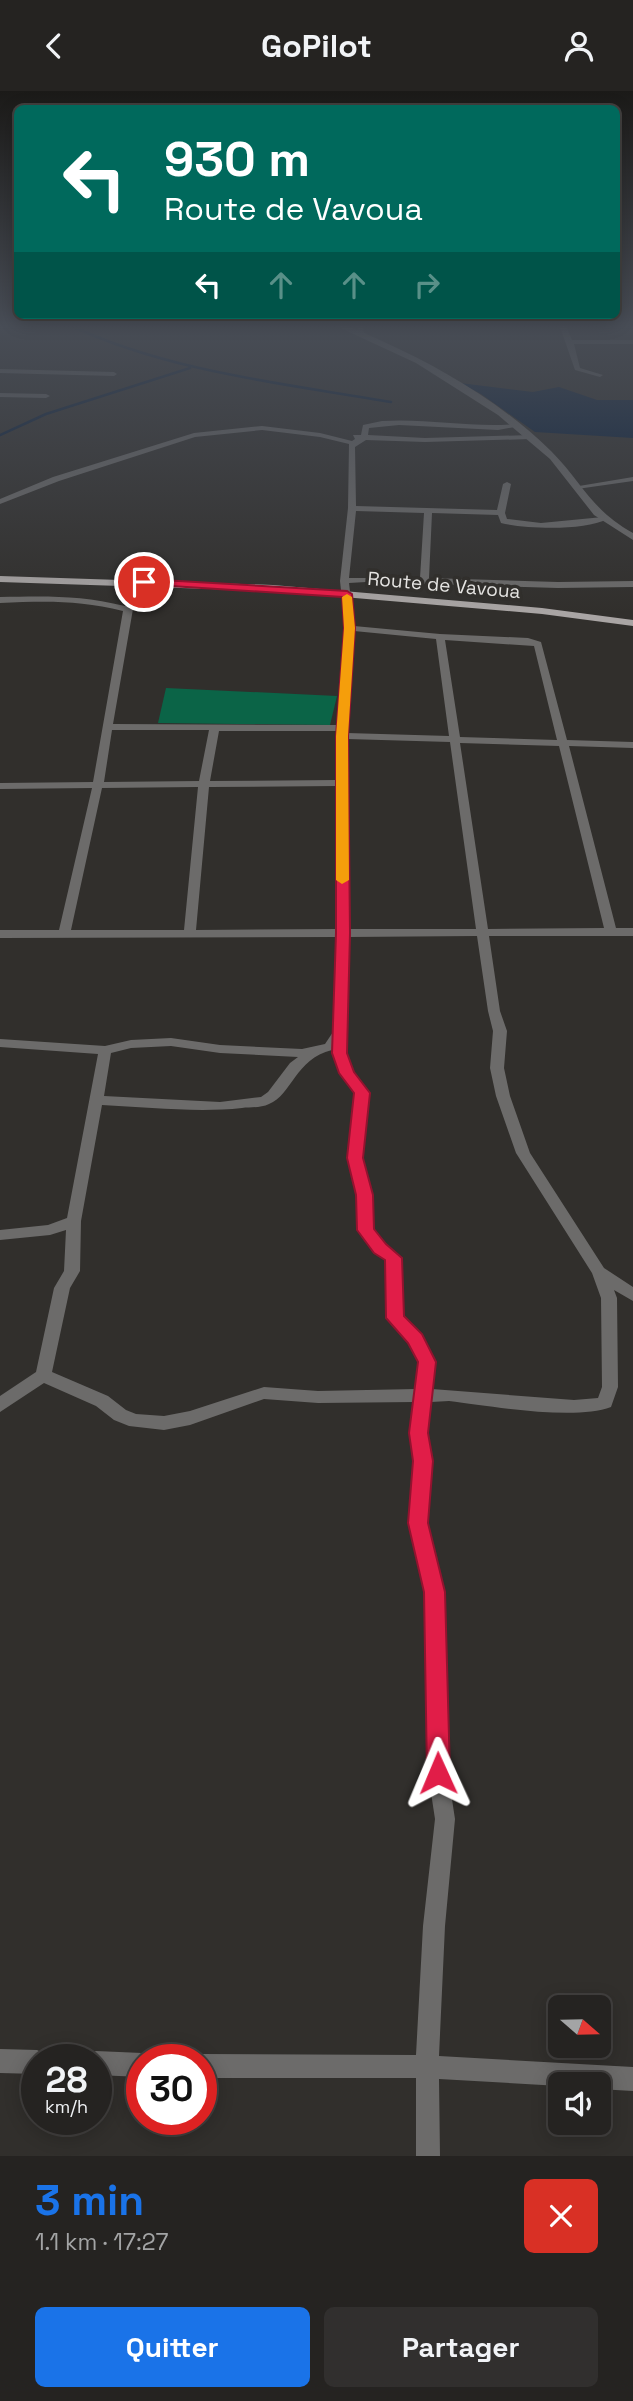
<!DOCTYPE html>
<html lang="fr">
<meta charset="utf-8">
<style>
body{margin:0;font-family:"Space Grotesk",sans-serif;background:#312f2e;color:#f1f3f6;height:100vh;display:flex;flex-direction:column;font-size:26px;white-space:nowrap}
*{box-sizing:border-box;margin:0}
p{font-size:23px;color:#a3a4a5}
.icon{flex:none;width:38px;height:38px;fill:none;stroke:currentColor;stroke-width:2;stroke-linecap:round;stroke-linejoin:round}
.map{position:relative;height:2065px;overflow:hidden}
.sheet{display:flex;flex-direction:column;background:#252321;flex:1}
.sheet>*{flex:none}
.guide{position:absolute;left:14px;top:14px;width:606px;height:214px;border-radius:10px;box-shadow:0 4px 18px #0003,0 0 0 2px #42403f;background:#00695c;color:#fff;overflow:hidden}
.needle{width:46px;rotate:110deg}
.buttons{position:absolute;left:548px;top:1904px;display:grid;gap:14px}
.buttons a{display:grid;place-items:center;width:63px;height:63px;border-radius:10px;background:#252321;box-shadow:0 4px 18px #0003,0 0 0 2px #42403f;font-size:35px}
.speed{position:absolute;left:21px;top:1953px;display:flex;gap:14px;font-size:35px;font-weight:700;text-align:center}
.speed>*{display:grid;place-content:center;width:91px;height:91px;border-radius:50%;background:#252321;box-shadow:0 4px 18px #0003,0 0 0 2px #42403f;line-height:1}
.speed small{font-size:18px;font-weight:400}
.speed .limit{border:10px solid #d22;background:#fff;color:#111}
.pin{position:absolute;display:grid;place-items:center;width:60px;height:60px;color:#fff;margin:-30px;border:4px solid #fff;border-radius:50%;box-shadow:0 2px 7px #0007}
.me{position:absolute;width:77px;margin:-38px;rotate:359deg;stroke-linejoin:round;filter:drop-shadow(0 0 5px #0008)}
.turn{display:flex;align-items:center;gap:24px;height:147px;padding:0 35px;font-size:32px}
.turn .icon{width:91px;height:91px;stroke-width:2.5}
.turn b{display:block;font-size:49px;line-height:60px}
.lanes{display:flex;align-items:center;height:66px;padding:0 35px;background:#0003;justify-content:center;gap:35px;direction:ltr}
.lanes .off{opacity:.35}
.round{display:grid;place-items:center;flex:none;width:74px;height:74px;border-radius:10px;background:#312f2e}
.head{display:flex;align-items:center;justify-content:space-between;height:119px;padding:0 35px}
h1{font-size:42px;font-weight:700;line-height:52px;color:#1a73e8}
.primary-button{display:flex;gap:14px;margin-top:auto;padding:14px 35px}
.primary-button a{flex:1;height:80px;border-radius:10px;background:#1a73e8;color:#fff;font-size:28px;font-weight:700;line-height:80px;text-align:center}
.primary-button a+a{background:#312f2e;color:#f1f3f6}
header{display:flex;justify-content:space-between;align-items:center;height:91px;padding:0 35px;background:#252321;font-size:32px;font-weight:700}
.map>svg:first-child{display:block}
.green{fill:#0b6447}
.water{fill:#041c3b}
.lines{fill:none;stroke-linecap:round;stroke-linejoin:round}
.stream{stroke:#041c3b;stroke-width:2.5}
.minor{fill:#6c6b6a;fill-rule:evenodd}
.tertiary{fill:#6c6b6a;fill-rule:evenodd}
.primary{fill:#a9a5a4;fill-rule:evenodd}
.route{fill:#e11d48;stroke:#92132f;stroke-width:2}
.slow{fill:#f59e0b}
.labels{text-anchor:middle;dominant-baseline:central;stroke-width:7;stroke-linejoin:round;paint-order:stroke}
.far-street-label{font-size:19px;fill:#e5e4e2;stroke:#312f2c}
</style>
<header><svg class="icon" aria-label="back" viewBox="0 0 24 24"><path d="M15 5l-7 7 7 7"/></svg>GoPilot<svg class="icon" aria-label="person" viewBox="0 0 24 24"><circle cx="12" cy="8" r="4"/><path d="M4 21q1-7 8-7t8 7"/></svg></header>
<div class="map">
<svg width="633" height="2065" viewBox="0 0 633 2065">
<rect width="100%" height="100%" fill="#312f2c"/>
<!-- green -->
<polygon class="green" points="166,597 337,605 330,634 158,632"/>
<!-- water -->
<polygon class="water" points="460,292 533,301 559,296 597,309 633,309 633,347 535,341 481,303"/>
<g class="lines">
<!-- stream -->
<g class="stream">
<path d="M67,233C169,281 281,292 391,311"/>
<polyline points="0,344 46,323 190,277"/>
</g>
<!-- minor -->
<g class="minor">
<polygon points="357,233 363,233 364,245 359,244"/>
<polygon points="559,233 565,233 572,249 633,249 633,253 574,253 580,277 603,284 600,286 575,279"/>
<polygon points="0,278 114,281 117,283 114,285 0,282"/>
<polygon points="0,302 46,303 50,305 46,307 0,306"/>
<path d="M382,330C427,327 471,337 516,333L520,335L498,339L399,334L369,337L368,344L425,347L530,344L534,346L530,348L425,351L366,349L355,356L356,415L497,419L503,393L507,391L511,393L505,422L507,428L541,432L603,426L607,428C585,440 526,438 501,432L498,424L432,422L429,487L558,491L633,490V496L558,497L366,491L349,492L354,535L440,543L528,547L541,551L567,649L633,651V657L569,655L616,837H633V845H489L500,920L507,940L504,977L510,1005L530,1062L604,1177L633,1196V1210L614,1199L617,1207L618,1296L611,1316C574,1330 491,1315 449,1310L431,1311L427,1342L432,1370L427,1432L443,1501L448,1682L455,1728L445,1835L439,1965L633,1976V2000L598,1998V1993H560V1995L439,1988L440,2065H416V1987H201V1969H192L201,1963L416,1964L423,1835L435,1728L428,1682L425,1501L409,1432L414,1370L411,1342L414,1311L318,1312L264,1308L190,1334L164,1339L129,1335L114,1329L96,1315L44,1292L0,1321V1305L36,1281L54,1197L64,1180L66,1139L50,1144L0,1149V1139L48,1134L67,1127L98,963L0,956V948L105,955L131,949L171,947L220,954L302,958L325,953L333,941L337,846L0,847V839H59L92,697L0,698V692L93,691L123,520C79,509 45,510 0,512V506C46,505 80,504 125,515L141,489H147L148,491L133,518L113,633L338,634L345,537L340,490L348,417L349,353L320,346L262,339L195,346L59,390L0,413V408L53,386L194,342L262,335L320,342L352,350L355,348L353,344H361L363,334ZM356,420L424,422L420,487H349ZM354,540L436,548L449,645L347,642ZM445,549L534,555L557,649L460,646ZM112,639H209L199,690L104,691ZM219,640H337V689L210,690ZM347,648L450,651L476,838H349ZM460,652L559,655L604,837L488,838ZM337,695V838L196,839L209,696ZM198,696L184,839H71L102,697ZM477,845L488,920L493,940L490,977L496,1005L516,1062L592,1182L601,1207L602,1296L598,1307L574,1309L432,1298L435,1271L421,1244L403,1225L401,1167L385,1154L373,1138L372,1104L362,1067L369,1002L353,981L346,962L349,846ZM171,955L220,962L298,966L290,972L268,1001L261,1006L220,1011L104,1005L111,962L131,957ZM332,959L340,982L355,1002L348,1067L358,1104V1139L375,1162L385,1169L387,1227L409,1252L419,1271L416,1298L318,1300L264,1296L190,1320L164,1325L136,1323L126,1319L108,1305L52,1281L70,1197L80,1180L81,1130L102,1014C148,1016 196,1022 242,1017C250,1016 261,1017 269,1013C292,1004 295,968 332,959Z"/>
<polygon points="633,386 633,390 577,398 573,396"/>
<polygon points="0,1958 37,1959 45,1963 48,1969 37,1969 37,1983 0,1982"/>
<polygon points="96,1960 142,1962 151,1969 142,1969 142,1986 96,1984 96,1969 86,1969 88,1964"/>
</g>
<!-- tertiary -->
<path class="tertiary" d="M332,233C349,233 366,243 382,250C442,277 503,313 551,360C583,392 590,418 633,442V449L594,424L550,368L498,324L416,272Z"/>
<!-- primary -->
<polygon class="primary" points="0,485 273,494 542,517 633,529 633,535 542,523 273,500 0,491"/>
</g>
<!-- sky -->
<linearGradient id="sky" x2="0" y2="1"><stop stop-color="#1b1a18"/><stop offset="0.45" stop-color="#484d56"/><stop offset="1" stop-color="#484d56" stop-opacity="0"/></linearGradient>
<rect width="633" height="522" fill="url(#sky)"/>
<!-- route -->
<polygon class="route" points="144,488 347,500 352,503 355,537 348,645 350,842 347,962 354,981 370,1002 363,1067 373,1104 374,1138 386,1153 402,1167 404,1225 422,1243 436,1271 428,1342 433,1370 428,1432 445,1501 450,1682 446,1690 438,1693 430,1690 427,1682 424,1501 408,1432 413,1370 409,1342 418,1271 408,1252 386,1227 385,1169 374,1162 357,1139 356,1104 347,1067 354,1002 339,982 332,962 336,842 336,645 344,537 342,506 140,493 140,489"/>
<!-- slow -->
<polygon class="slow" points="347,503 352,506 355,537 348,645 349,789 342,793 336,789 336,645 344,537 342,506"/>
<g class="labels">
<!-- far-street labels -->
<g class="far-street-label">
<text transform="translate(444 494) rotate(5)">Route de Vavoua</text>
</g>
</g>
</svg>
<div class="buttons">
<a><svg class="needle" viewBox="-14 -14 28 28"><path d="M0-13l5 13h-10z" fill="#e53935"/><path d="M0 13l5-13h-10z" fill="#a3a4a5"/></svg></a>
<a><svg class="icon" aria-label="sound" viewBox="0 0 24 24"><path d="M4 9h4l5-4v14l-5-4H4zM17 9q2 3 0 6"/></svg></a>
</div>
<div class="speed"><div>28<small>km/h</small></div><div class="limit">30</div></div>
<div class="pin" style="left:144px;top:491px;background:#d93025"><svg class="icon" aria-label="arrive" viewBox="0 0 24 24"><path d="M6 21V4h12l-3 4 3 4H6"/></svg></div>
<svg class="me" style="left:438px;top:1682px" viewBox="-20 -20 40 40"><path d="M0-17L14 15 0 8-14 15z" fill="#e11d48" stroke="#fff" stroke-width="4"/></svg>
<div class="guide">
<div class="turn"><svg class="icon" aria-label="left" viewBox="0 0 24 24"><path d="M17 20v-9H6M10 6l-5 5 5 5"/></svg><div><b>930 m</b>Route de Vavoua</div></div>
<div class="lanes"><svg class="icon" aria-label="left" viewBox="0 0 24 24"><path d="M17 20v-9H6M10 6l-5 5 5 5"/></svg><svg class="icon off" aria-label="ahead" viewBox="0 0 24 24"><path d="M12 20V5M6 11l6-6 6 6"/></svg><svg class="icon off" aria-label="ahead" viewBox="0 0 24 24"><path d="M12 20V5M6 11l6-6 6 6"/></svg><svg class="icon off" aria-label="right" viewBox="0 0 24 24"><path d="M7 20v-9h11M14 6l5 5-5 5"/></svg></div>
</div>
</div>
<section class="sheet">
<div class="head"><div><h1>3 min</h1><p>1.1 km · 17:27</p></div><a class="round" style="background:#d93025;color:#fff"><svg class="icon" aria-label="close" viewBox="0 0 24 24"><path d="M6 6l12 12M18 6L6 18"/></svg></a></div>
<div class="primary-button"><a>Quitter</a><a>Partager</a></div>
</section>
